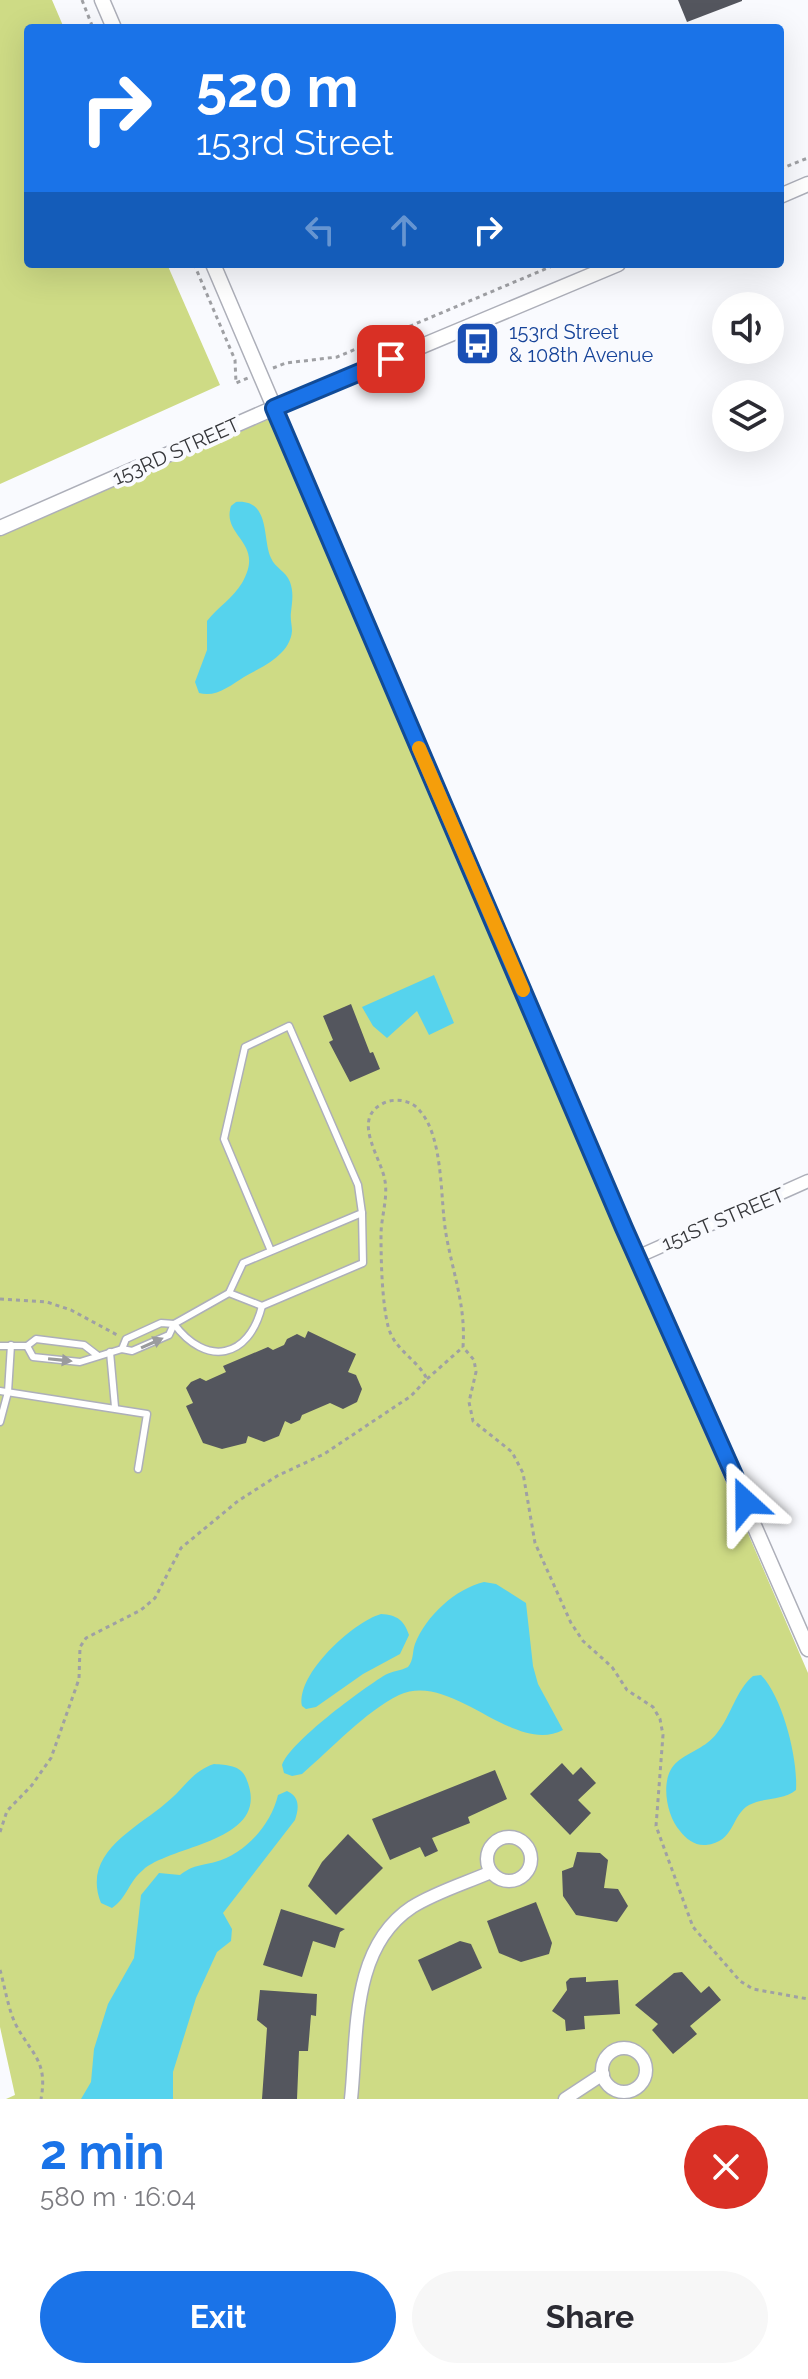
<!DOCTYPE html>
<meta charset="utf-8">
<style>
body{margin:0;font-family:Raleway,sans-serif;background:#f7f7f7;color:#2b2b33;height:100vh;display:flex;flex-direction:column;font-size:30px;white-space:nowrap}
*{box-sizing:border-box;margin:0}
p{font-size:26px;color:#7c7c81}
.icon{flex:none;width:44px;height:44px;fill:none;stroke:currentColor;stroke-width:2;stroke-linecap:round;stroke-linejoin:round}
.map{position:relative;height:2099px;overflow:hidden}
.sheet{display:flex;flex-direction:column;background:#fff;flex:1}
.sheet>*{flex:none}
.banner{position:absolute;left:24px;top:24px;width:760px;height:244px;border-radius:8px;box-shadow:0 8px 32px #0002;background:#1a73e8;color:#fff;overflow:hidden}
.fabs{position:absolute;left:712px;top:292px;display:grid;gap:16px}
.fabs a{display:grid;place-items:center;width:72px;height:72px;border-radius:50%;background:#fff;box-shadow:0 8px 32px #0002;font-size:40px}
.pin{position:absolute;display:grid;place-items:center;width:68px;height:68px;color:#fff;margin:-34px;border-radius:16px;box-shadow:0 4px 12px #0006}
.me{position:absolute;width:88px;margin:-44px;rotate:336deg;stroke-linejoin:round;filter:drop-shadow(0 0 6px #0008)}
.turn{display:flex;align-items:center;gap:28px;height:168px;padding:0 40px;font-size:36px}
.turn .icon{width:104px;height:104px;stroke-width:2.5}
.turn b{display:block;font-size:56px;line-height:68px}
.lanes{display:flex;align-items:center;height:76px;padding:0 40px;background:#0003;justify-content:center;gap:40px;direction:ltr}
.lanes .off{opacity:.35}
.round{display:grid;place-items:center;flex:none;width:84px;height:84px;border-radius:42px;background:#f7f7f7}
.headline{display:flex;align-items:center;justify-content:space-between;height:136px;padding:0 40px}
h1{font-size:48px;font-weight:700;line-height:60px;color:#1a73e8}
.cta{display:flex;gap:16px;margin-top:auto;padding:16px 40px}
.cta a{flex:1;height:92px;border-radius:48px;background:#1a73e8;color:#fff;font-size:32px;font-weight:700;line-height:92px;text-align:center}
.cta a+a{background:#f7f7f7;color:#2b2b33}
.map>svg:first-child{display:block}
.green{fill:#cedb85}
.water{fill:#56d3ed}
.building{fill:#54565e}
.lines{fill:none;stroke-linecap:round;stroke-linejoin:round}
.service-casing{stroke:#adafb9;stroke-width:9}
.minor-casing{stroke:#adafb9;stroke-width:15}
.tertiary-casing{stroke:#adafb9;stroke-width:17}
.path{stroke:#9fa0a4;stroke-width:3;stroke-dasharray:4 4;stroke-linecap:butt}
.service{stroke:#fff;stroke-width:6}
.minor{stroke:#fff;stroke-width:12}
.tertiary{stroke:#fff;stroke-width:14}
.oneway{fill:#9a9b9d}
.route-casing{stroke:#114b97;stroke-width:20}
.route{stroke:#1a73e8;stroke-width:14}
.slow{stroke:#f59e0b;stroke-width:14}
.labels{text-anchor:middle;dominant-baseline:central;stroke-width:8;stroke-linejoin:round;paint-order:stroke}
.transit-label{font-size:20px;fill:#164399;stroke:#f9fafe;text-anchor:start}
.street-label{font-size:20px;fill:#36373b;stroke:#f9fafe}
</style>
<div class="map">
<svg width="808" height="2099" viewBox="0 0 808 2099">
<rect width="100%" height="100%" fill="#f9fafe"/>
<!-- green -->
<g class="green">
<polygon points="0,0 52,0 64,28 28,28 28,264 167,264 220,385 0,484"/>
<polygon points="269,419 808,1673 808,2099 6,2099 15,2095 0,2027 0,536"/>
</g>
<!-- water -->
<g class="water">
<path d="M236,502C271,499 262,539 271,558C275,568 286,571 290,582C294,593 292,602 291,612C290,619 292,625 292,631C290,655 262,667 244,677C231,685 216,698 199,693L195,682L207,650V621C218,607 233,598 242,583C266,542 221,537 231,506Z"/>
<polygon points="434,975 454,1023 429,1035 417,1011 387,1038 373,1026 362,1007"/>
<path d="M484,1582L496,1584L526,1603L533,1666L538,1684L563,1730C513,1756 452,1670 399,1695C366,1711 330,1750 302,1774L292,1776L284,1773L282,1765C291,1741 361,1690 385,1675C392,1671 400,1671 408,1667C414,1660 412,1652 415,1644C426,1616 455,1589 484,1582Z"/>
<path d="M381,1614C397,1615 404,1620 409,1635L400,1654L363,1674L316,1707L306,1709L302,1706C296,1674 353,1622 381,1614Z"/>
<path d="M761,1675C783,1698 798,1759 796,1790C782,1801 764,1797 749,1805C731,1815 735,1842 706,1845C695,1846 686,1839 680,1831C666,1815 659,1777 677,1762C690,1751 706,1748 717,1733C731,1716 736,1690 753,1676Z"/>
<path d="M214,1764C226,1765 241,1765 246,1778C274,1842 172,1844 143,1870C129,1881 127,1898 112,1908L101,1903C81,1853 136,1829 166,1803C183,1790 192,1771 214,1764Z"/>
<path d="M287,1791C300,1797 299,1808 295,1820L223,1913L232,1929L231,1941L217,1952L196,1998L173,2072V2099H81L91,2082L94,2049L108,2004L134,1958L141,1895L159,1873L180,1875C193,1865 200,1866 215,1862C245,1854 271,1825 278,1795Z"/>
</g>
<!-- building -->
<g class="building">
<polygon points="678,0 742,0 742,1 687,22"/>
<polygon points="351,1004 370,1053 373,1052 380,1069 350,1082 329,1042 333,1040 323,1016"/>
<polygon points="308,1331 356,1354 348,1372 356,1375 362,1389 357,1402 343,1409 330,1403 302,1415 300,1420 291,1424 285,1421 279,1436 264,1442 248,1436 246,1443 222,1449 203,1443 186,1406 193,1403 186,1388 191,1382 200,1378 206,1381 226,1372 223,1366 268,1347 273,1350 284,1345 287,1339 297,1334 305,1338"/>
<polygon points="562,1763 573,1775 581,1767 596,1783 578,1800 591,1813 570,1835 530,1794"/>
<polygon points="495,1770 507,1799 468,1817 470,1823 432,1838 438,1851 425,1857 420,1847 390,1860 372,1819"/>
<polygon points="348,1834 383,1868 336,1915 308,1886 322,1862"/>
<polygon points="577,1852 600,1853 608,1860 604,1888 618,1889 628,1906 617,1922 576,1915 563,1896 562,1871 573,1867"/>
<polygon points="536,1902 552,1943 549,1954 521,1962 499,1953 487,1921"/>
<polygon points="281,1909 345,1929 340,1932 335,1948 313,1941 302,1977 263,1965"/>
<polygon points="460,1941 471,1944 482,1968 432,1991 418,1960"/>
<polygon points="682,1972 701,1993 709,1986 721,2000 690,2026 697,2034 673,2054 652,2030 658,2024 635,2005 674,1973"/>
<polygon points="586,1977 586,1982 618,1980 620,2014 584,2016 585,2029 566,2031 565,2020 552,2011 567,1990 566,1982 570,1978"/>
<polygon points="260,1990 317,1994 316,2016 311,2015 308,2051 299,2051 297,2099 262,2099 267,2028 257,2020"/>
</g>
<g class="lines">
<defs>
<g id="service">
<polyline points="229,1293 262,1306 363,1263 362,1213"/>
<path d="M174,1324C206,1367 249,1359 262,1306"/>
<polyline points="0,1346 27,1346 36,1339 84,1345 97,1355"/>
<polyline points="27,1346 33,1357 80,1362 122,1349 132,1351 169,1335 174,1324"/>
<polyline points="122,1349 126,1339 161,1323 174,1324 229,1293 243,1263 362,1213 358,1185 289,1026 245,1047 224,1139 271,1251"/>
<polyline points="110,1352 115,1407"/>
<polyline points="0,1391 147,1414 138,1469"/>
<polyline points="0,1422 8,1392 11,1345"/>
</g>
<g id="minor">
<polyline points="637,1257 808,1181"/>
<circle cx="509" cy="1859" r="22"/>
<circle cx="624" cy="2070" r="22"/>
<path d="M351,2099C358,2034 350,1948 412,1907C436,1892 466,1883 491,1872"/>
<polyline points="565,2099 603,2074"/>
</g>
<g id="tertiary">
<polyline points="102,0 114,28"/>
<polyline points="780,196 808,184"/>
<polyline points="213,264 624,1228 808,1649"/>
<polyline points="0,528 274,408 618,264"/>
</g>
</defs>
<!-- service casing -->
<use href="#service" class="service-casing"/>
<!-- minor casing -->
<use href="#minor" class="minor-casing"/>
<!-- tertiary casing -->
<use href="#tertiary" class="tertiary-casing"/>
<!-- path -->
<g class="path">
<polyline points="82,0 93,28"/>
<polyline points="780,169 808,158"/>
<polyline points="194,264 235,360 236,383 248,378"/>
<polyline points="273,368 286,363 337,357 557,264"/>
<polyline points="0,1299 47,1302 71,1310 119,1336"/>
<polyline points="427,1379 463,1347"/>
<path d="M0,1832L7,1811L32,1785L51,1758L79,1679L80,1647L86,1638L141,1610L155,1598L181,1548L238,1501L277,1476L324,1454L411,1396L427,1379C417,1359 394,1350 388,1326C382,1301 381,1262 381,1235C381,1218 388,1198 385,1181C382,1159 351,1120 382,1104C394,1097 412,1100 420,1111C444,1138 440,1200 446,1234C453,1274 466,1306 463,1347L474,1360L476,1372L469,1402L473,1421L512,1452L523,1473L535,1543L571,1623L583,1641L612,1667L627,1690L653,1707L660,1719L663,1735L656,1826L693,1927L740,1981L753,1989L808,1999"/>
<path d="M0,1970C5,1987 8,2009 16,2025C32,2055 48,2061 41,2099"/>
</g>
<!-- service -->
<use href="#service" class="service"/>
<!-- minor -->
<use href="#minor" class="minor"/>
<!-- tertiary -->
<use href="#tertiary" class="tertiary"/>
</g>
<!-- one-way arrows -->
<defs><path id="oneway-solid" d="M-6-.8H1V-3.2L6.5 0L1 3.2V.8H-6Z" transform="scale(2)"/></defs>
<g class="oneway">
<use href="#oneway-solid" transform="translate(152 1343) rotate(-24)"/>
<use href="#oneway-solid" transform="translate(60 1360) rotate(6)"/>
</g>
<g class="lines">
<defs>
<polyline id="route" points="391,359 274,408 624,1228 746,1502"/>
</defs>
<!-- route casing -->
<use href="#route" class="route-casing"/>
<!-- route -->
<use href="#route" class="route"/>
<!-- slow -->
<polyline class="slow" points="419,748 523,990"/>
</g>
<!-- icons -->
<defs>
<symbol id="bus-square" viewBox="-11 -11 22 22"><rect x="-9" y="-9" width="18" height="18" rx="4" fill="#1a4fb4" stroke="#f9fafe"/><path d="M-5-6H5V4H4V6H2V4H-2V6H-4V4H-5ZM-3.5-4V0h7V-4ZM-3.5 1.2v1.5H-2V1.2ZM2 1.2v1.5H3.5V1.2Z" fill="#fff"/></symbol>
</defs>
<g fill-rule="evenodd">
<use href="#bus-square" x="452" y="318" width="51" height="51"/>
</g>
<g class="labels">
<!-- transit labels -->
<g class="transit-label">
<text x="509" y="332">153rd Street<tspan x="509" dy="23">&amp; 108th Avenue</tspan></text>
</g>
<!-- street labels -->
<g class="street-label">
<text transform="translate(176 451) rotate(-24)">153RD STREET</text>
<text transform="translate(723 1219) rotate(-23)">151ST STREET</text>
</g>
</g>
</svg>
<div class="fabs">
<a><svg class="icon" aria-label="sound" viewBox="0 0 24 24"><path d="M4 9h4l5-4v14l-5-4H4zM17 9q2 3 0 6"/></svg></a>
<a><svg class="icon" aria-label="layers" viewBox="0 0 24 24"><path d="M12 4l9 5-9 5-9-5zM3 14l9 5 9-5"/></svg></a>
</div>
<div class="pin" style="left:391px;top:359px;background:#d93025"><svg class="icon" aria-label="arrive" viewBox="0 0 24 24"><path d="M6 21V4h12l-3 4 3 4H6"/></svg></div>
<svg class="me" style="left:746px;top:1502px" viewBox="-20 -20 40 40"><path d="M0-17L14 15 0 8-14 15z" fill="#1a73e8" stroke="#fff" stroke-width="4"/></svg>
<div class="banner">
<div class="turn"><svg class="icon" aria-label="right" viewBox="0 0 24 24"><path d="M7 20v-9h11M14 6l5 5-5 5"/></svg><div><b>520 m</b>153rd Street</div></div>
<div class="lanes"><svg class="icon off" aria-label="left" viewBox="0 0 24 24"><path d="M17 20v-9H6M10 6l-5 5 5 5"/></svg><svg class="icon off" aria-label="ahead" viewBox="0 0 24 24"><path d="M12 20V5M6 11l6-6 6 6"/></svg><svg class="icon" aria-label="right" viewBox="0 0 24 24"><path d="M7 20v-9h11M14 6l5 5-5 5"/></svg></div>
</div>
</div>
<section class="sheet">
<div class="headline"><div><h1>2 min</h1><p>580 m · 16:04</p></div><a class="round" style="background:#d93025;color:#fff"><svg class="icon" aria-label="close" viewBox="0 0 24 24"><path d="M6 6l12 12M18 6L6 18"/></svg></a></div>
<div class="cta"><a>Exit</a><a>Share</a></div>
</section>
